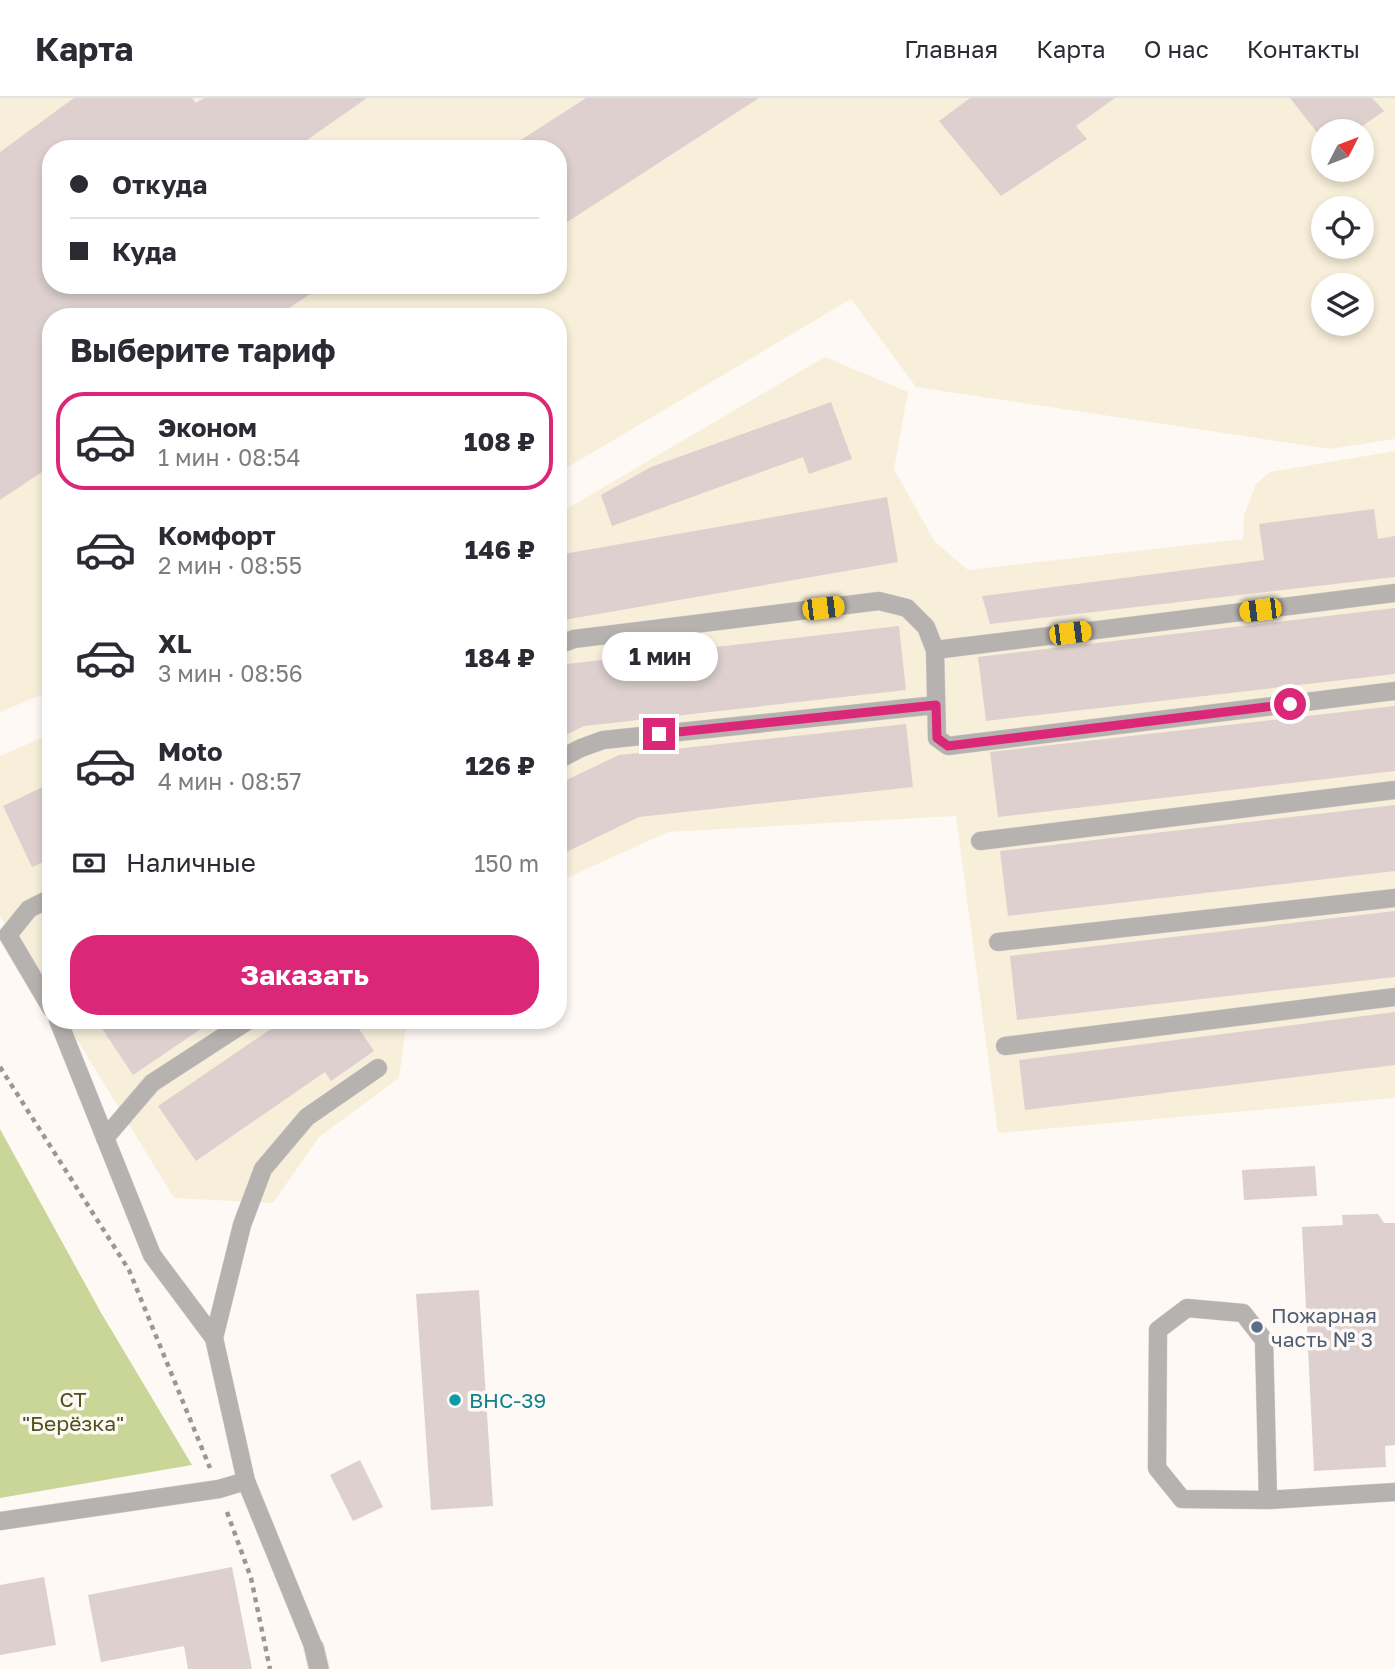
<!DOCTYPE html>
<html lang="ru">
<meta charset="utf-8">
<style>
body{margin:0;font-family:"Golos Text",sans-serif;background:#f7f7f7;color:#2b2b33;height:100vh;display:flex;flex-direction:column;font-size:26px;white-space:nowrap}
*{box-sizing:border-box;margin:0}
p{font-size:23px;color:#7c7c81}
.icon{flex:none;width:38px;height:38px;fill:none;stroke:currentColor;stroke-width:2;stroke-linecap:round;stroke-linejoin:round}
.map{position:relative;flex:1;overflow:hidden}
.details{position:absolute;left:42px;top:210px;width:525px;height:721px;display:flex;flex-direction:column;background:#fff;border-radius:28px;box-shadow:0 4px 10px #0003}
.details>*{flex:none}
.top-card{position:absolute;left:42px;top:42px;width:525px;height:154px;border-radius:28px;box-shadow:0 4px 10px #0003;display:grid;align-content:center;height:154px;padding:0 28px;background:#fff}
.needle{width:46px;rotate:48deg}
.tools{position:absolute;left:1311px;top:21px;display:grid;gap:14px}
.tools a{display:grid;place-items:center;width:63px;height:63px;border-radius:50%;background:#fff;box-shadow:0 4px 10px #0003;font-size:35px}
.end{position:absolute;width:32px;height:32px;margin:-16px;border:9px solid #db2777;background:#fff;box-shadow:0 0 0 4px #fff}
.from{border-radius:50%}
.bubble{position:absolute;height:49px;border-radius:24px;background:#fff;box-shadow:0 4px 10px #0003;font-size:23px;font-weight:700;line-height:49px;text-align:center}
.car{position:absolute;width:21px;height:42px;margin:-21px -10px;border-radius:9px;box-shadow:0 0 5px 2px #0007;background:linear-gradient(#f5c518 24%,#345 0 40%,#f5c518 0 76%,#345 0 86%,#f5c518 0)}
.top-card b{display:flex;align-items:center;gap:24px;height:66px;font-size:26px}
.top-card b+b{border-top:2px solid #e1e1e2}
.top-card i{width:18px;height:18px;background:#2b2b33}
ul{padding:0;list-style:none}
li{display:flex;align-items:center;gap:21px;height:98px;margin:0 14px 10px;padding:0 14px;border:4px solid transparent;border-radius:28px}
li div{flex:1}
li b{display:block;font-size:26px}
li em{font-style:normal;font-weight:700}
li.on{border-color:#db2777}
li>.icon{width:63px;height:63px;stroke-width:1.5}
h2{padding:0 28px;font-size:32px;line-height:84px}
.pay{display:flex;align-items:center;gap:18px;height:77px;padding:0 28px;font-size:26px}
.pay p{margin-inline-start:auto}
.cta{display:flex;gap:14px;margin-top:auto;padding:14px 28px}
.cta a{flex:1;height:80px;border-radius:28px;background:#db2777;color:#fff;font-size:28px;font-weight:700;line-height:80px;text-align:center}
header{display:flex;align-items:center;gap:42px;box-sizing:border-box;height:98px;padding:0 35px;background:#fff;border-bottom:2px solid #e1e1e2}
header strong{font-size:33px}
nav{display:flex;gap:38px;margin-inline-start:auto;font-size:24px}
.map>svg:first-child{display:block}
.industrial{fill:#f8efda;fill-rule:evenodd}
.green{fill:#cad697}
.building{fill:#ddd0cf}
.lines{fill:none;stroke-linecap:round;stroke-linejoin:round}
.service-casing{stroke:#dad5d1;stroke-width:19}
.minor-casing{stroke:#dad5d1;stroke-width:21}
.path{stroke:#9b9793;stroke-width:4.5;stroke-dasharray:5 5;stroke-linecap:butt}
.service{stroke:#b6b2b0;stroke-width:18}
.minor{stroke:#b6b2b0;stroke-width:19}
.route{stroke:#db2777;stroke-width:9}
.service-dot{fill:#5c6f8a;stroke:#fef9f4;stroke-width:2.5}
.culture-dot{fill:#0f9aa8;stroke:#fef9f4;stroke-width:2.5}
.labels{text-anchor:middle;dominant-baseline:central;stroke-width:7;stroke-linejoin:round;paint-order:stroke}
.service-label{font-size:21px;fill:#4e5e75;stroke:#fef9f4;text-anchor:start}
.park-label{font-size:21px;fill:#4b521b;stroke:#fef9f4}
.culture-label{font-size:21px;fill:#0d838f;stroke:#fef9f4;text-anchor:start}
</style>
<header>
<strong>Карта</strong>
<nav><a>Главная</a><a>Карта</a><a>О нас</a><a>Контакты</a></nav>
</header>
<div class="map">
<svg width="1395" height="1571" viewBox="0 0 1395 1571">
<rect width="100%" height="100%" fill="#fef9f4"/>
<g class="industrial">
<path d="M0,0H1395V341L1330,351L916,289L851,201L558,375V219H51V593L0,614ZM1323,33H1362V72H1323ZM51,51H558V187H51ZM1323,110H1362V149H1323ZM1323,187H1362V226H1323Z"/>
<polygon points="825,259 908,294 894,371 935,444 968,472 1243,441 1244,417 1256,386 1270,374 1395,353 1395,1000 998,1035 956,718 668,734 558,784 558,416"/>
<polygon points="51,636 51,900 0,818 0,658"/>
<polygon points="65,922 407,922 399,980 319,1039 273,1105 174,1100"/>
</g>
<polygon class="green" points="0,1031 100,1213 192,1367 0,1400"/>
<g class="building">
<polygon points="74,0 192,0 196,5 204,0 367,0 294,51 51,51 51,187 317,187 319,190 276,219 51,219 51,368 0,402 0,54"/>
<polygon points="586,0 759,0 558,130 558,51 507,51"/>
<polygon points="970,0 1115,0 1076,28 1087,41 1001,98 939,23"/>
<polygon points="1290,0 1372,0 1384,13 1355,33 1323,33 1323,42"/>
<polygon points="831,304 852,361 809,376 803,359 612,428 601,397 651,369"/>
<polygon points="887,399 898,464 558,523 558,457"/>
<polygon points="1374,411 1378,441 1395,438 1395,479 990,526 982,498 1264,462 1259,426"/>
<polygon points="1395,510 1395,576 986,623 978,559"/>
<polygon points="899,528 906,592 584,628 558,641 558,567"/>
<polygon points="1395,608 1395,673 998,719 990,654"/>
<polygon points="906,626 913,689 639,719 558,758 558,686 619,657"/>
<polygon points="51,685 51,761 32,769 3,708"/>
<polygon points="1395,707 1395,773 1008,818 1000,753"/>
<polygon points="1395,813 1395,879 1017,922 1010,858"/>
<polygon points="1395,914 1395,967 1025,1012 1019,962"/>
<polygon points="104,922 214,922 133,977 99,926"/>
<polygon points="284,922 297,922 300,927 308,922 353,922 374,953 331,983 325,974 196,1063 158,1008"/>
<polygon points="1315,1068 1317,1098 1244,1102 1242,1072"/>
<polygon points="1378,1116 1384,1125 1395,1125 1395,1347 1385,1348 1386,1369 1314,1373 1302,1129 1343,1127 1342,1117"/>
<polygon points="479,1192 493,1408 431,1412 416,1196"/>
<polygon points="360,1362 383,1409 353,1423 330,1377"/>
<polygon points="232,1469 252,1571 188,1571 184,1548 101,1564 88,1497"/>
<polygon points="44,1479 56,1547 0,1557 0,1487"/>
</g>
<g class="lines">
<g class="service-casing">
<g id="service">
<polyline points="558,547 574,541 879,503 907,510 926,529 935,552 937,640 948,648 1395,593"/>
<polyline points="935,552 1395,495"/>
<polyline points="558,662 581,650 603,642 936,607"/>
<polyline points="980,743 1395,692"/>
<polyline points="51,800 29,811 8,837 51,910"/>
<polyline points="998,844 1395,800"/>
<polyline points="58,922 152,1157 214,1240 246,1383 314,1550"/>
<polyline points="1005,948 1395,899"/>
<polyline points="105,1040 152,985 249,922"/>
<polyline points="214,1240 242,1127 263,1071 307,1019 378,970"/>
<polyline points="1268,1402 1264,1242 1243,1215 1187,1210 1158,1232 1157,1370 1182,1401 1268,1402 1395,1394"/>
<polyline points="0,1423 219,1391 246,1383"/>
</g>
</g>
<g class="minor-casing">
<polyline id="minor" points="314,1550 319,1571"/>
</g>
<g class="path">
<polyline points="0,969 129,1172 210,1370"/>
<polyline points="227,1414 251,1480 270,1571"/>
</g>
<use href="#service" class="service"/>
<use href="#minor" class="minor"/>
</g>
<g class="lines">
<polyline class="route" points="659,636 936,607 937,640 948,648 1290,606"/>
</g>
<circle class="service-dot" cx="1257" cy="1229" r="7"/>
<circle class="culture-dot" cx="455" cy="1302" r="7"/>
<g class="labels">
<g class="service-label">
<text x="1271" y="1217">Пожарная<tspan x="1271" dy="24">часть № 3</tspan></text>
</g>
<g class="park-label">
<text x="73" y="1301">СТ<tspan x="73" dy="24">"Берёзка"</tspan></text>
</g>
<g class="culture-label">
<text x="469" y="1302">ВНС-39</text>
</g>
</g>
</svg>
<div class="tools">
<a><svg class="needle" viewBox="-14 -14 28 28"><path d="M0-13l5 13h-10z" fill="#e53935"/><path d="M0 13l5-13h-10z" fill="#7c7c81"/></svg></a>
<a><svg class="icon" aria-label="locate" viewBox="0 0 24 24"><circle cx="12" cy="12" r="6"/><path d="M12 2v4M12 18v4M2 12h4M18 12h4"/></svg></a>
<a><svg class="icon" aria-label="layers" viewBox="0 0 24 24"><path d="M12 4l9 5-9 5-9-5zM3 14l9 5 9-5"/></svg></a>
</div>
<i class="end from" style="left:1290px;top:606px"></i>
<i class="end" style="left:659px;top:636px"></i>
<div class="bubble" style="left:602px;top:534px;width:116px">1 мин</div>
<i class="car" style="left:823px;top:510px;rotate:83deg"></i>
<i class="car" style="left:1260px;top:512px;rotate:263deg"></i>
<i class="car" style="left:1070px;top:535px;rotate:83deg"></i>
<div class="top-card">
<b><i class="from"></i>Откуда</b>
<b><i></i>Куда</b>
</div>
<section class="details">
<h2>Выберите тариф</h2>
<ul>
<li class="on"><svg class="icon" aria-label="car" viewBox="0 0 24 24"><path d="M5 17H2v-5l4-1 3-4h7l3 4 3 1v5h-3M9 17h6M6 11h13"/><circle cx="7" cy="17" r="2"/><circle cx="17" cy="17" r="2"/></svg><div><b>Эконом</b><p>1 мин · 08:54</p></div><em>108 ₽</em></li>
<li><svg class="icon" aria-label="car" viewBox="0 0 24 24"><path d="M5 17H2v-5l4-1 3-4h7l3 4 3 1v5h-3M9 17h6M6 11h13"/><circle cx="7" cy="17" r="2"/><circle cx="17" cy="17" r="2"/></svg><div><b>Комфорт</b><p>2 мин · 08:55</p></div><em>146 ₽</em></li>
<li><svg class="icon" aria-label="car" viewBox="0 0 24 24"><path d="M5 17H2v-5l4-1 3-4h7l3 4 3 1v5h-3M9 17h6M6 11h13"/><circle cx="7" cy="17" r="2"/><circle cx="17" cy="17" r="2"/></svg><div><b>XL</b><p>3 мин · 08:56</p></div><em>184 ₽</em></li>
<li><svg class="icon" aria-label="car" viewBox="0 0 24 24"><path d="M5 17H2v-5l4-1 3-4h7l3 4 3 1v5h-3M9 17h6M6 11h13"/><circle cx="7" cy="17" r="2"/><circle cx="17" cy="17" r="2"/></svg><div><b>Moto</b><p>4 мин · 08:57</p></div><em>126 ₽</em></li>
</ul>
<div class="pay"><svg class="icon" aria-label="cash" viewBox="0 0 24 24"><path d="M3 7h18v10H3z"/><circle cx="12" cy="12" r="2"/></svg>Наличные<p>150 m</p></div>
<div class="cta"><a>Заказать</a></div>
</section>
</div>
